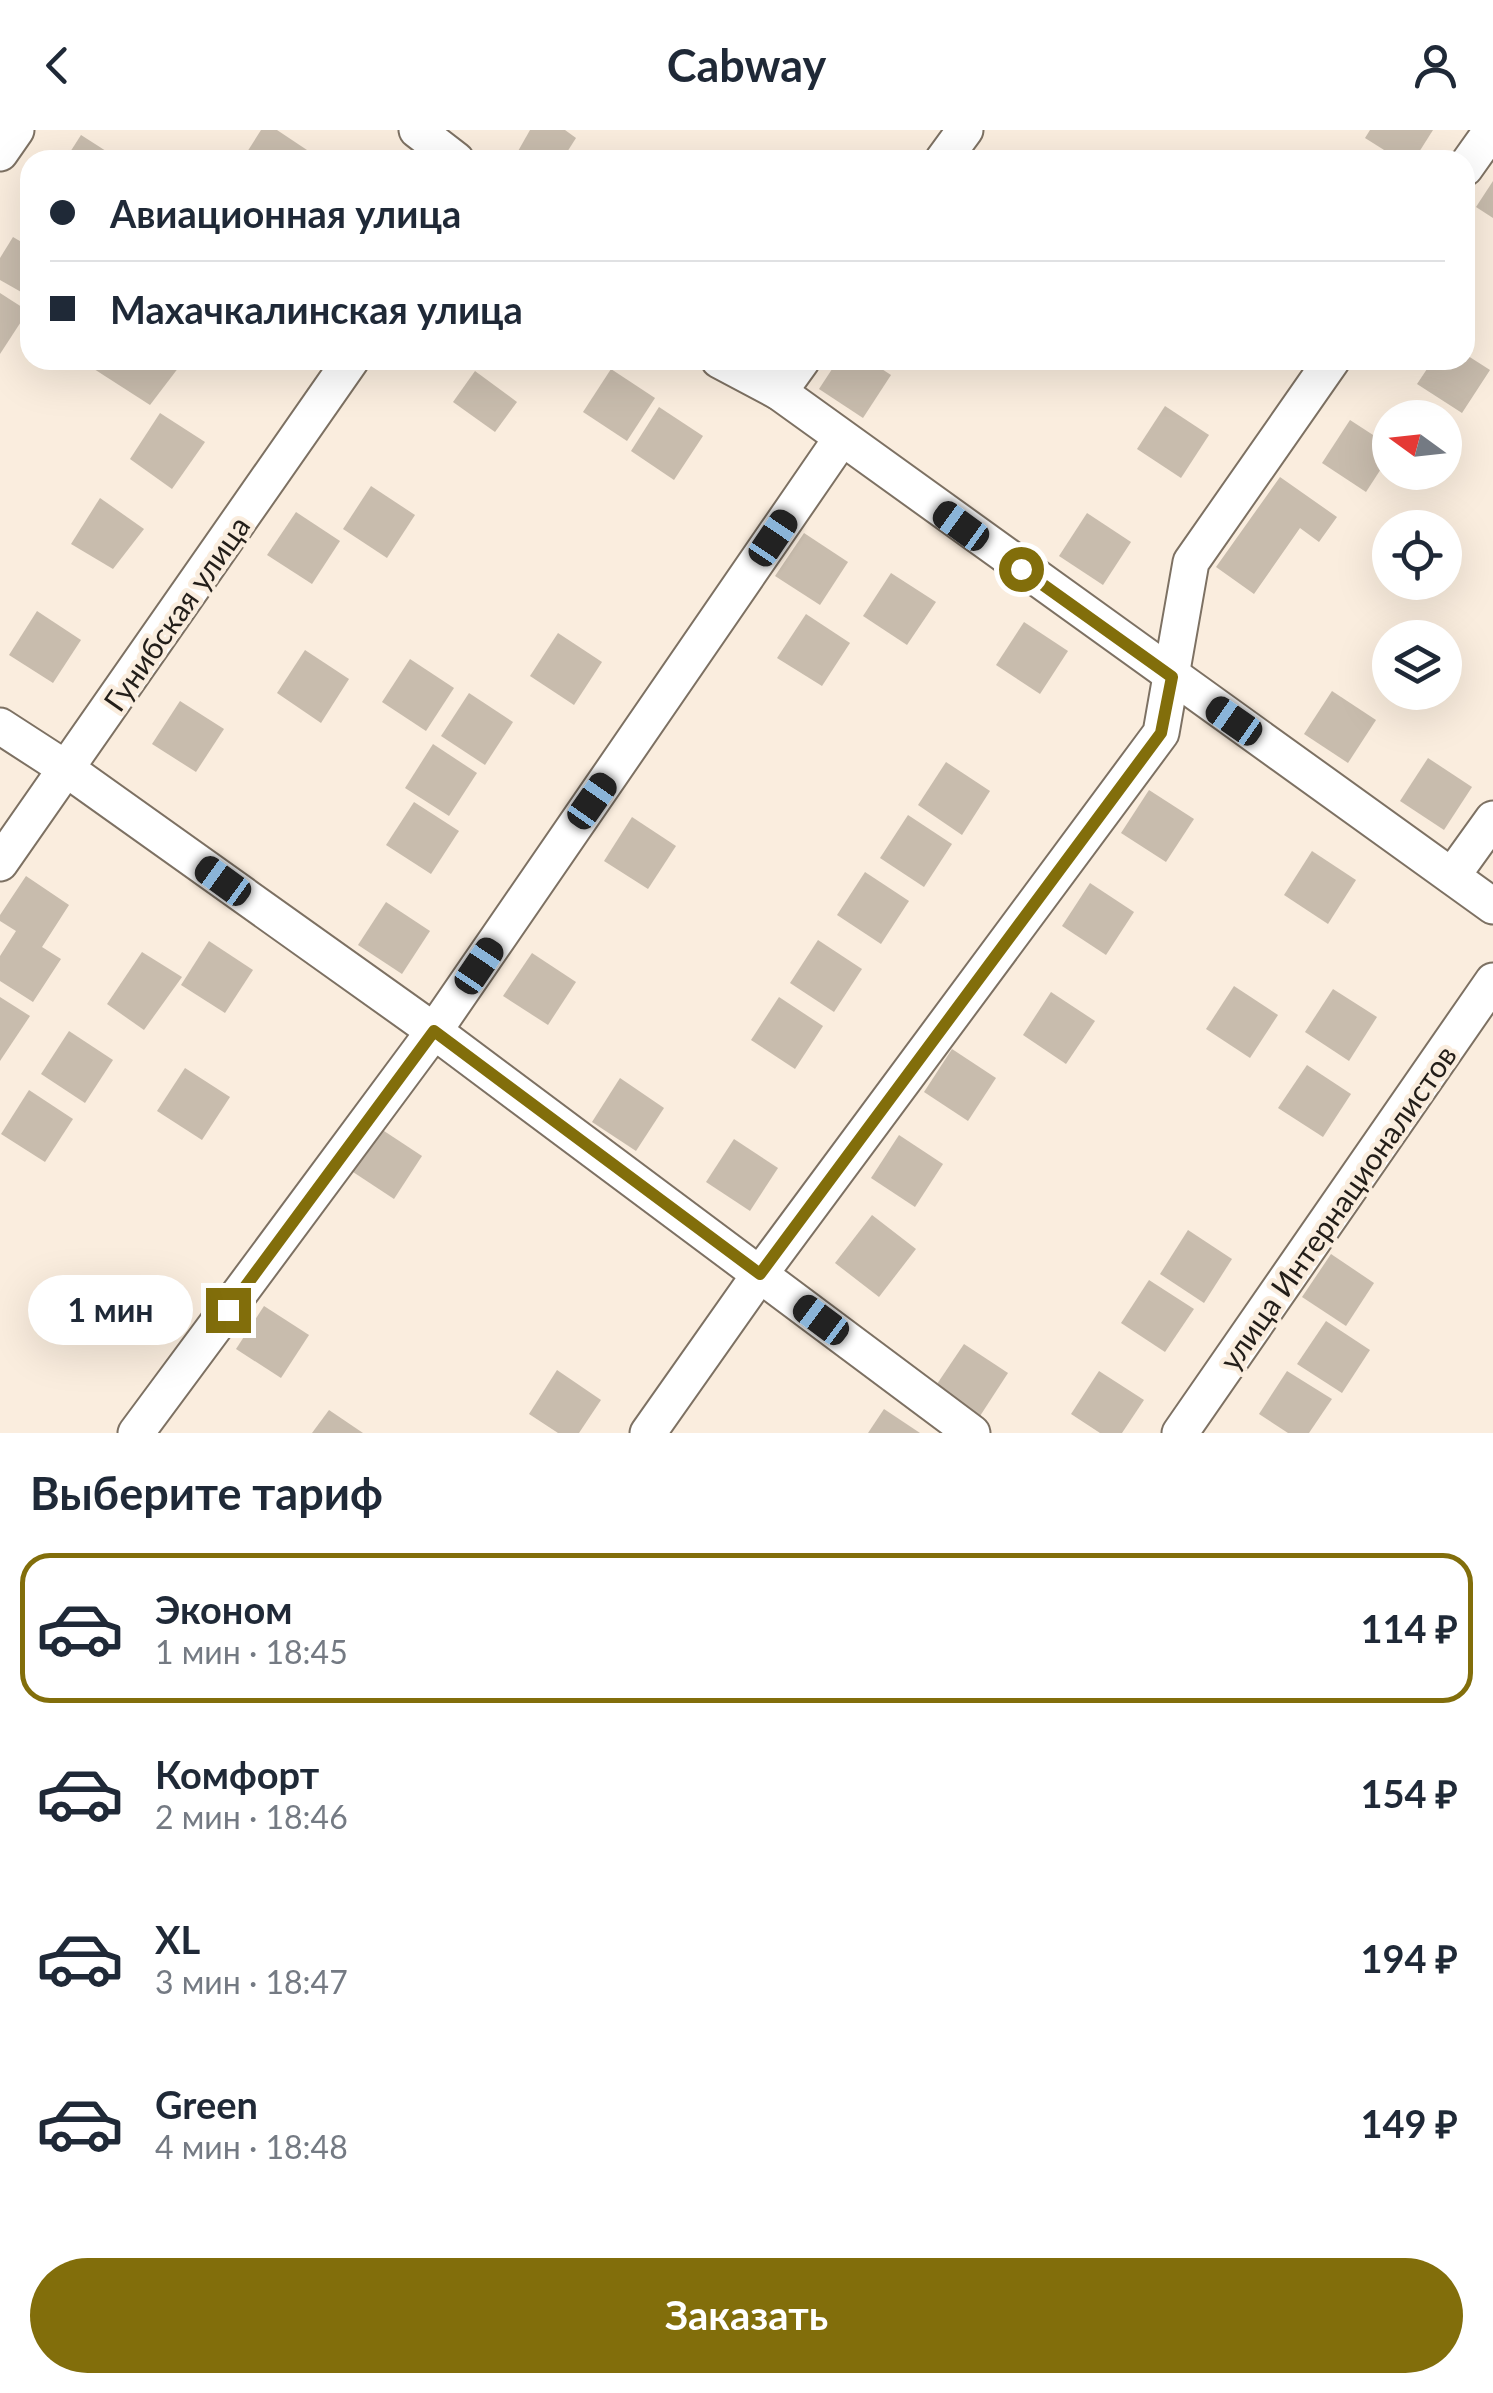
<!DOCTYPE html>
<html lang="ru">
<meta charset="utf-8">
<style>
body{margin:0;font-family:Lato,sans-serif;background:#f2f2f3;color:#1f2937;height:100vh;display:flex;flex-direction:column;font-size:38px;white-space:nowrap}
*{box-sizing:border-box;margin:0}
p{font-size:32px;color:#747a83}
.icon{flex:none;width:55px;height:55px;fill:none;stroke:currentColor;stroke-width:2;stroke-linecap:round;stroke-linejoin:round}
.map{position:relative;height:1303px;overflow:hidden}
.drawer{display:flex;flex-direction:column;background:#fff;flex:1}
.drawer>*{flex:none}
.top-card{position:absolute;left:20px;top:20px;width:1455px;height:220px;border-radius:30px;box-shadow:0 10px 40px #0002;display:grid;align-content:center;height:220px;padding:0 30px;background:#fff}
.needle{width:65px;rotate:285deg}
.fabs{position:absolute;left:1372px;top:270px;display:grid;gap:20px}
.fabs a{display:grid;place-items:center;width:90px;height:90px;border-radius:50%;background:#fff;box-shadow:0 10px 40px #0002;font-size:50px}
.end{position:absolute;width:45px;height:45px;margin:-22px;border:12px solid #826e0b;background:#fff;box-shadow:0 0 0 5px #fff}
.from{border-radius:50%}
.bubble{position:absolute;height:70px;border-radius:35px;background:#fff;box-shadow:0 10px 40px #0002;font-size:32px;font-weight:700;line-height:70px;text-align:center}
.car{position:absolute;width:30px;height:60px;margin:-30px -15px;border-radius:12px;box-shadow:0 0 8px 2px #0007;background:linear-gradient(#222 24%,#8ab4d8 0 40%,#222 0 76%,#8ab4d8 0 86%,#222 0)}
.top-card b{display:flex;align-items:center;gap:35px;height:95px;font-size:38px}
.top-card b+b{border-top:2px solid #e0e1e3}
.top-card i{width:25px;height:25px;background:#1f2937}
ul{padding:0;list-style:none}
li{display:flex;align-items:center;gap:30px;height:150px;margin:0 20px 15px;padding:0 10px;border:5px solid transparent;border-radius:30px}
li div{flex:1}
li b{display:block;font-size:38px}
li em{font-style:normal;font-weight:700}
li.active{border-color:#826e0b}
li>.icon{width:90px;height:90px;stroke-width:1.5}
h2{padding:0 30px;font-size:45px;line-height:120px}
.action{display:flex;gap:20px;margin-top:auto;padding:20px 30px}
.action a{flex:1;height:115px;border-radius:60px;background:#826e0b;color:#fff;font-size:40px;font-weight:700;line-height:115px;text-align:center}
header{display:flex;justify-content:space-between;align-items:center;height:130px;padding:0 30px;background:#fff;font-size:45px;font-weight:700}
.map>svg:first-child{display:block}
.building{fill:#c8bcad}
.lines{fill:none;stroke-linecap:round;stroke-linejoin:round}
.minor-casing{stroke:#7d7163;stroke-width:39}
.minor{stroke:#fff;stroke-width:35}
.route{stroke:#826e0b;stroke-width:12}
.labels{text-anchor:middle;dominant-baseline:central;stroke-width:9;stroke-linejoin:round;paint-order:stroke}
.street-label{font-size:30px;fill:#231e19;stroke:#faedde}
</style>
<header><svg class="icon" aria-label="back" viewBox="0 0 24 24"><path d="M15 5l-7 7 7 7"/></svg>Cabway<svg class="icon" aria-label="person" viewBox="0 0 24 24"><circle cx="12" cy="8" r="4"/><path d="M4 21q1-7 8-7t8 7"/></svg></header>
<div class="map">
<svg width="1493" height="1303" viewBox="0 0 1493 1303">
<rect width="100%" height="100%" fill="#faedde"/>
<g class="building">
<polygon points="261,0 277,0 310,22 305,30 242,30"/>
<polygon points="530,0 565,0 576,8 562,30 513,30"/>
<polygon points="1370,0 1433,0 1414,30 1400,30 1365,8"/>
<polygon points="81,5 120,30 65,30"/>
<polygon points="1493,51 1493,88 1476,77"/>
<polygon points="13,107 30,117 30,167 0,150 0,128"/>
<polygon points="0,163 28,181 0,224"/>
<polygon points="1465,224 1490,240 1462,283 1417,254 1433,230 1465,230"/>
<polygon points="100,230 177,230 182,233 150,275 94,239"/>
<polygon points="838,230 868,230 891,245 863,288 819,259"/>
<polygon points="611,239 655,268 627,311 583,282"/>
<polygon points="475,241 517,272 495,302 453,272"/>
<polygon points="1165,276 1209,305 1181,348 1137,319"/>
<polygon points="659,277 703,306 674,350 631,321"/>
<polygon points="160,283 205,312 172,359 130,329"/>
<polygon points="1350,290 1390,316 1390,325 1366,362 1322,333"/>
<polygon points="1280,347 1337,387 1319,412 1300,398 1254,464 1216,437"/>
<polygon points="371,356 415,385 387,428 343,399"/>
<polygon points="100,368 144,399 113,439 71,414"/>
<polygon points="296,382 340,411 312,454 267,425"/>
<polygon points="1087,383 1131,412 1103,455 1059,426"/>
<polygon points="804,403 848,432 820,475 775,446"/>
<polygon points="891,443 936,472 907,515 863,486"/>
<polygon points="37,481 81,510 53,553 9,525"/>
<polygon points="806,484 850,513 822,556 777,528"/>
<polygon points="1024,492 1068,521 1040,564 996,535"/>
<polygon points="558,503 602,532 574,575 530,546"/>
<polygon points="305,520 349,549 321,593 277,563"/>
<polygon points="410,529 454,558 426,601 382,572"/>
<polygon points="1332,561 1376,590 1348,633 1304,604"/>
<polygon points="469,563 513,592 485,635 441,606"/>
<polygon points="180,571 224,599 196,642 152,614"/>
<polygon points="433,614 477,643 449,686 405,658"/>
<polygon points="1428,628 1472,657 1444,700 1400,671"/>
<polygon points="946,632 990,661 962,705 918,675"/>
<polygon points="1149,660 1194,689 1166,732 1121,703"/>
<polygon points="414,672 459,701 431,744 386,715"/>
<polygon points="908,685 952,714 924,757 880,728"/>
<polygon points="632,687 676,716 648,759 604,731"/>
<polygon points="1312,721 1356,750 1328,794 1284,765"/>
<polygon points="865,742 909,771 881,814 837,785"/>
<polygon points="26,746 69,775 42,817 61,829 33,872 0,851 0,826 16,801 0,791 0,785"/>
<polygon points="1090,753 1134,782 1106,825 1062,796"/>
<polygon points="386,772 430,801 402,844 358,815"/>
<polygon points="818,810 862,839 834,882 790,853"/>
<polygon points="209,811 253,840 225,883 181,855"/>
<polygon points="142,822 182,847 144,900 107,874"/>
<polygon points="532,823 576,852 548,895 503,866"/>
<polygon points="1234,856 1278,885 1250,928 1206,899"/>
<polygon points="1333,859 1377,887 1349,931 1305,902"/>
<polygon points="1051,862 1095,891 1066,934 1023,905"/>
<polygon points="0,867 30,886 0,931"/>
<polygon points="779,867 823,896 795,939 751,910"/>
<polygon points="69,901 113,930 85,973 41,944"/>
<polygon points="952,919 996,948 968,991 924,962"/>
<polygon points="1307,935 1351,964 1323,1007 1278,978"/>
<polygon points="185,938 230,967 202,1010 157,981"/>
<polygon points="620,948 664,978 636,1021 592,992"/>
<polygon points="29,960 73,989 45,1032 1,1004"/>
<polygon points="378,997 422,1026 394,1069 350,1040"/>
<polygon points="899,1005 943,1034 915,1077 871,1048"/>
<polygon points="734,1009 778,1038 750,1081 706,1052"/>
<polygon points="872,1085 916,1119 879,1167 835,1133"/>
<polygon points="1188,1100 1232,1129 1204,1173 1160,1144"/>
<polygon points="1331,1124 1374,1153 1346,1196 1302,1167"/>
<polygon points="1149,1150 1194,1179 1165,1222 1121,1193"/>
<polygon points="264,1176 309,1205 281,1248 236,1219"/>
<polygon points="1326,1191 1370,1220 1342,1263 1297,1234"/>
<polygon points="964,1214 1008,1243 980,1286 935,1257"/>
<polygon points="557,1240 601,1270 579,1303 558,1303 529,1284"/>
<polygon points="1099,1241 1144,1270 1122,1303 1100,1303 1071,1284"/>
<polygon points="1287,1241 1332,1269 1309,1303 1288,1303 1259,1284"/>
<polygon points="884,1279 920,1303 868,1303"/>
<polygon points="329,1280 363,1303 312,1303"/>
</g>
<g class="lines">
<g class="minor-casing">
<g id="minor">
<polyline points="417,0 456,30"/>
<polyline points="0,23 16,0"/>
<polyline points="943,30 965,0"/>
<polyline points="1465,38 1492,0"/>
<polyline points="719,230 779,262 1493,776"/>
<polyline points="779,262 802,230"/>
<polyline points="0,596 68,640 434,901 972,1303"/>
<polyline points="0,733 351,230"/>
<polyline points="1452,746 1493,689"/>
<polyline points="136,1303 434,901 841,309"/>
<polyline points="648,1303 760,1144 1161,603 1191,432 1332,230"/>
<polyline points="1180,1303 1493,851"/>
</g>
</g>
<use href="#minor" class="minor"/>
</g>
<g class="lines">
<polyline class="route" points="228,1180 434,901 760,1144 1161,603 1172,547 1021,439"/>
</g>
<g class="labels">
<g class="street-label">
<text transform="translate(176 483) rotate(-55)">Гунибская улица</text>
<text transform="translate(1337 1077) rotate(-55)">улица Интернационалистов</text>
</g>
</g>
</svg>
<div class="fabs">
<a><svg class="needle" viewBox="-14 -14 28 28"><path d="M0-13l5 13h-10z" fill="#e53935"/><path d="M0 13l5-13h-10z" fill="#747a83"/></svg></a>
<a><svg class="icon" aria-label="locate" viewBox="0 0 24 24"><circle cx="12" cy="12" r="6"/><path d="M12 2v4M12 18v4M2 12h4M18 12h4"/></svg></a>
<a><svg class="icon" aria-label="layers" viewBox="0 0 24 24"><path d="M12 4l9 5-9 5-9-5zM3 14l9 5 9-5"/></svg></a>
</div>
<i class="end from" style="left:1021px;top:439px"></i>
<i class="end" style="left:228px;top:1180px"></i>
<div class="bubble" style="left:28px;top:1145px;width:165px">1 мин</div>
<i class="car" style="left:961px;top:396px;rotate:306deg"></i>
<i class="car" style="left:773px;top:408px;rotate:34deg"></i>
<i class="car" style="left:1234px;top:591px;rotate:305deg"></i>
<i class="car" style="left:592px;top:671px;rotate:35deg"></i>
<i class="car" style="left:223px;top:751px;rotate:306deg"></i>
<i class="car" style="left:479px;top:836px;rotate:34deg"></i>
<i class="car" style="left:821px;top:1190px;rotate:307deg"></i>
<div class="top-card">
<b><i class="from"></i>Авиационная улица</b>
<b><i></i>Махачкалинская улица</b>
</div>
</div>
<section class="drawer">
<h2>Выберите тариф</h2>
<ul>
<li class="active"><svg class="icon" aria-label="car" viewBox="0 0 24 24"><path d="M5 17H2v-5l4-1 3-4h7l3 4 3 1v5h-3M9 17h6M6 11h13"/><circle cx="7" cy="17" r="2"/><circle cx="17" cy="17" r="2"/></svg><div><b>Эконом</b><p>1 мин · 18:45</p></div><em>114 ₽</em></li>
<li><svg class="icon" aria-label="car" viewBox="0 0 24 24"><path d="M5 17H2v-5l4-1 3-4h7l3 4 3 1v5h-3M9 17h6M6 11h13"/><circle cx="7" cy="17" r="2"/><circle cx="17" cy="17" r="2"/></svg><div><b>Комфорт</b><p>2 мин · 18:46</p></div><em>154 ₽</em></li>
<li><svg class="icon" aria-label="car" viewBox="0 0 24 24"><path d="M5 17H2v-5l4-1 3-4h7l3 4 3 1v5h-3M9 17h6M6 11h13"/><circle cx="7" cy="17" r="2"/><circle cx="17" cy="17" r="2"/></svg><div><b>XL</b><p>3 мин · 18:47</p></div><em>194 ₽</em></li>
<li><svg class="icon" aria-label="car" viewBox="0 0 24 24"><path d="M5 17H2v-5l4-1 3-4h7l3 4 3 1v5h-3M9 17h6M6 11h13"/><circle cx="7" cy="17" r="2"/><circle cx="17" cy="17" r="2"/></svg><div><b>Green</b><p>4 мин · 18:48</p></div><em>149 ₽</em></li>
</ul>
<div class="action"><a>Заказать</a></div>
</section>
